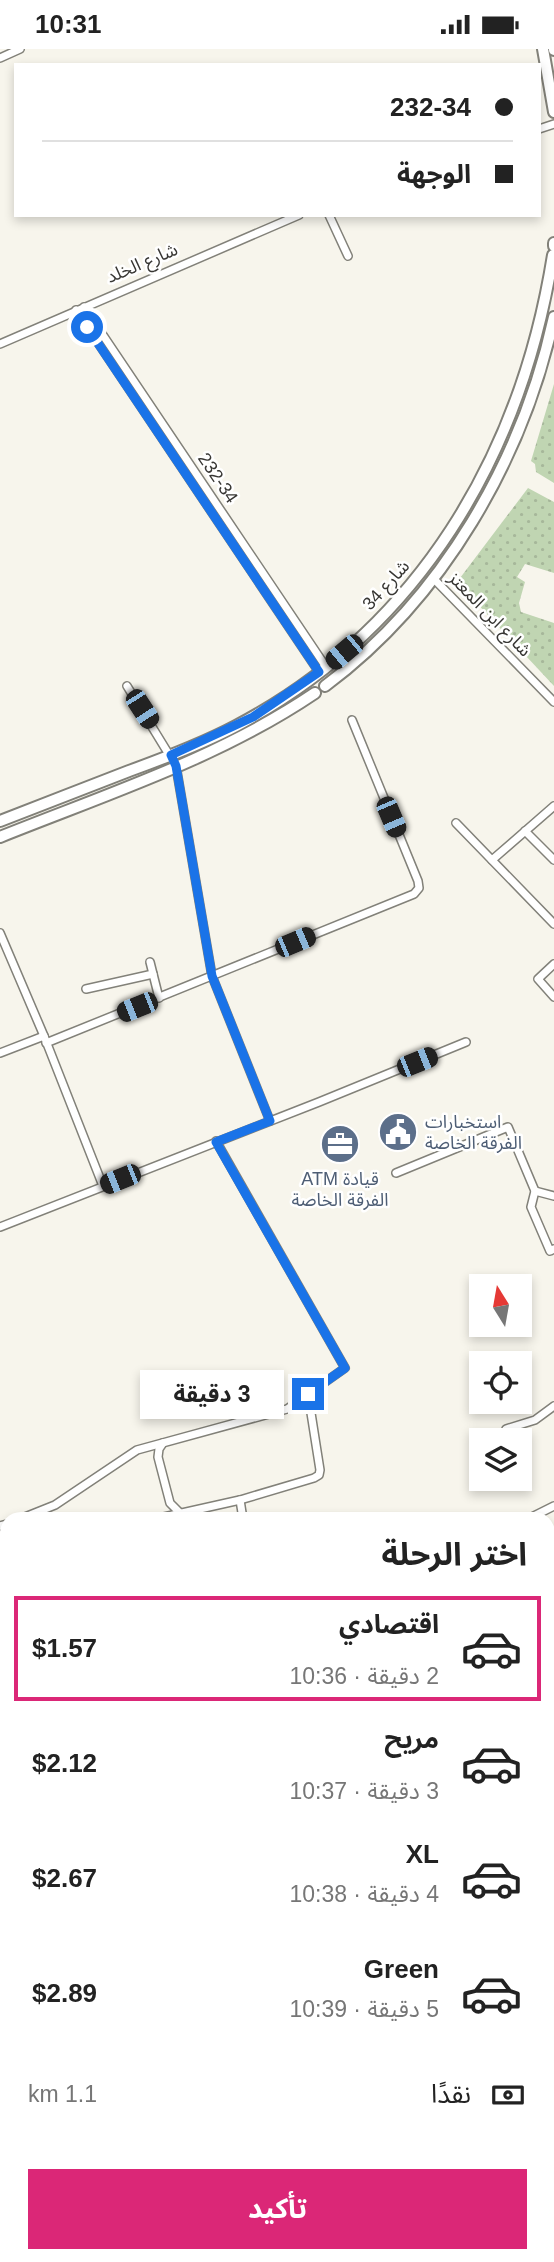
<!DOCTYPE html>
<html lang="ar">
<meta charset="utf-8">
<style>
body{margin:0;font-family:Helvetica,"Noto Sans Arabic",sans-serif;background:#f2f2f2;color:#222;direction:rtl;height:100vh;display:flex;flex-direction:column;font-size:26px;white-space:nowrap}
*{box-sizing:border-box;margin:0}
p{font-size:23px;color:#767676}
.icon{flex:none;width:38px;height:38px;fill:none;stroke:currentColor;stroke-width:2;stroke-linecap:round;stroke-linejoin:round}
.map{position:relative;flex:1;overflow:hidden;direction:ltr}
.sheet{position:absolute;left:0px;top:1463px;width:555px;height:751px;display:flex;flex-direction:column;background:#fff;border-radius:21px 21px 0 0;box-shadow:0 4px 10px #0003;direction:rtl}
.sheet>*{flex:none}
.banner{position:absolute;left:14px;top:14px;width:527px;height:154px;border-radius:0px;box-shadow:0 4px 10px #0003;direction:rtl;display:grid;align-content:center;height:154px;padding:0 28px;background:#fff}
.needle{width:46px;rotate:349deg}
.fabs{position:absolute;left:469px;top:1225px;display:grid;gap:14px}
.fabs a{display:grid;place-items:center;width:63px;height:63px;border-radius:0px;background:#fff;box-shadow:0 4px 10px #0003;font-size:35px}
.end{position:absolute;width:32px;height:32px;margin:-16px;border:9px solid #1a73e8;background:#fff;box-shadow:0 0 0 4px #fff}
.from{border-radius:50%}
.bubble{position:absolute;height:49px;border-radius:0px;background:#fff;box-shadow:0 4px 10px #0003;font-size:23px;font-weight:700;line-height:49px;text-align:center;direction:rtl}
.car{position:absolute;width:21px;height:42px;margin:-21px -10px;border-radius:9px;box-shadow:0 0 5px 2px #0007;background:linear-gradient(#222 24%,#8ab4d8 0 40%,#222 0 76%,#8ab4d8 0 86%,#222 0)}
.banner b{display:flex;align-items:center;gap:24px;height:66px;font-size:26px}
.banner b+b{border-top:2px solid #e0e0e0}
.banner i{width:18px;height:18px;background:#222}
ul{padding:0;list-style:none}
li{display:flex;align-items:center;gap:21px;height:105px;margin:0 14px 10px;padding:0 14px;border:4px solid transparent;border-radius:0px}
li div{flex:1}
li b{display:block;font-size:26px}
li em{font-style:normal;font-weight:700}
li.current{border-color:#db2777}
li>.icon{width:63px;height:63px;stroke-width:1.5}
h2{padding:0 28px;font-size:32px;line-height:84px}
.pay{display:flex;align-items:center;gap:18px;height:77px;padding:0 28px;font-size:26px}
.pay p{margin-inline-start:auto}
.action{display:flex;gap:14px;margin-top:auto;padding:14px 28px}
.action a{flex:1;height:80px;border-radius:0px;background:#db2777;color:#fff;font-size:28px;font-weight:700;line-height:80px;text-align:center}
.status{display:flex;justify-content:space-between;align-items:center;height:49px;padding:0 35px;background:#fff;direction:ltr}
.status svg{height:19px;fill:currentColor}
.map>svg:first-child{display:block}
.green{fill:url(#green-dots)}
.water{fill:url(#water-ripples)}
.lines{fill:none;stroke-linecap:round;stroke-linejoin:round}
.ferry{stroke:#0a4d83;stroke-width:2;stroke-dasharray:9 7;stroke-linecap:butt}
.minor-casing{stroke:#828179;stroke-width:10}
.secondary-casing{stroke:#828179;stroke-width:14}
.primary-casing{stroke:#d3d3d2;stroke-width:16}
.minor{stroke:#fff;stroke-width:7}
.secondary{stroke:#fff;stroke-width:10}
.primary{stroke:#ecb0bd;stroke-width:12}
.route{stroke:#1a73e8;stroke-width:9}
.labels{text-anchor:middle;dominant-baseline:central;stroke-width:5;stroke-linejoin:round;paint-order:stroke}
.street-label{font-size:18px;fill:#383734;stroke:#fff}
.service-label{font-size:18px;fill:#4e5e75;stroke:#fff;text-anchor:start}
</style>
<div class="status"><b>10:31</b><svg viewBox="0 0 49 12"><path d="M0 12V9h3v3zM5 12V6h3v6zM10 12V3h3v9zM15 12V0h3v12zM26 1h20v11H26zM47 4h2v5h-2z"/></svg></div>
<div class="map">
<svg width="554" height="2213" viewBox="0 0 554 2213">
<defs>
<pattern id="green-dots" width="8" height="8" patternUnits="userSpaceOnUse" patternTransform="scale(1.75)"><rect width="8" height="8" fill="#c0d5b2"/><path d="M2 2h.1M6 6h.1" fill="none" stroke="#a6b79a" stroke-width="1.8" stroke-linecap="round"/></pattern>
<pattern id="water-ripples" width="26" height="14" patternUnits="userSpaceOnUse" patternTransform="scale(1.75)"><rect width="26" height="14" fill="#c3def9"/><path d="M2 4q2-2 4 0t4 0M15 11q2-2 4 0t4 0" fill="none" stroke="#a8bfd6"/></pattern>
</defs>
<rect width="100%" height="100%" fill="#f7f5ec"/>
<g class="green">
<polygon points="554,335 554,434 536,423 535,415 531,412"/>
<polygon points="528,439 554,453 554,524 525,515 517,528 525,533 519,554 521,563 554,574 554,637 457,533"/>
<polygon points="7,1972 7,2109 0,2112 0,1976"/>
<polygon points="7,2144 7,2186 0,2189 0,2152"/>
<polygon points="9,2207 73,2207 71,2213 6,2213 3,2209"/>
</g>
<g class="water">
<polygon points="554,1497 554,1696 548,1698 548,1500"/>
<polygon points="7,1654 7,1895 0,1897 0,1655"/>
</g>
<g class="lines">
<g class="ferry">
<polyline points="548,1580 554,1578"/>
<polyline points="548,1590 554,1589"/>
<polyline points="548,1602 554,1600"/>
<polyline points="548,1612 554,1610"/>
<polyline points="548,1623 554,1621"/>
<polyline points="0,1742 7,1740"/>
<polyline points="0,1752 7,1750"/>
<polyline points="0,1763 7,1761"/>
<polyline points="0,1774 7,1772"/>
<polyline points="0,1784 7,1782"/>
</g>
<g class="minor-casing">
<g id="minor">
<polyline points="0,9 20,0"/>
<polyline points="539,80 554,75"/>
<polyline points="329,166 348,207"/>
<polyline points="84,258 326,618"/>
<polyline points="76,261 319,623"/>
<polyline points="0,295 299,166"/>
<polyline points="433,529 554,653"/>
<polyline points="127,637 176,717 212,927 270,1072"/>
<polyline points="456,774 554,875"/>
<polyline points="525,782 554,811"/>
<polyline points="492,811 554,757"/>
<polyline points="0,884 44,987 103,1137"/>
<polyline points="150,913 159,949"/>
<polyline points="554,915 538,930 554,948"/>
<polyline points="86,940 153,925"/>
<polyline points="46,994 414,845 419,839 418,832 352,671"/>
<polyline points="0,1004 44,987"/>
<polyline points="396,1124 508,1078 535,1142 531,1158 550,1202 554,1200"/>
<polyline points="535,1142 554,1147"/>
<polyline points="0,1178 319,1053 466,993"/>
<polyline points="506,1380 535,1371 554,1357"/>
<polyline points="163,1394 159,1400 158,1408 170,1454 180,1464"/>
<polyline points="240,1451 243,1470"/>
<polyline points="20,1470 55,1456 137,1401 287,1360 345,1319 216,1092"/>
<polyline points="155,1470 240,1451 314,1429 319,1426 320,1421 308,1345"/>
<polyline points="528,1470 554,1457"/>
<polyline points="0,1477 7,1475"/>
<polyline points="0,1631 7,1629"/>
<polyline points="548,1841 554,1849"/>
<polyline points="548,2011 554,2020"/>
<polyline points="218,2207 223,2213"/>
<polyline points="406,2207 410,2213"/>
<polyline points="445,2213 463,2207"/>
</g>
</g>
<g class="secondary-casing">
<g id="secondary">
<polyline points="543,0 554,63"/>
<polyline points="554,0 554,1"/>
<polyline points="554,197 554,194"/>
<path d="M325,637C443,549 523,410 554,268"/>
<path d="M0,772C43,755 86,739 129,722C165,709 202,695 236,677C419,580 521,407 553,206"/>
<path d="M0,788C107,745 219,709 315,644"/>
<polyline points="548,1959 554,1956"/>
<polyline points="548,1981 554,1978"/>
<polyline points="0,2192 7,2189"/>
<polyline points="4,2205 7,2203"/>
</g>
</g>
<g class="primary-casing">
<g id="primary">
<polyline points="548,1712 554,1709"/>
<polyline points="548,1728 554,1726"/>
<polyline points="7,1921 0,1932 7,1944"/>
<polyline points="0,1964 7,1961"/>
<polyline points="0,2069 7,2086"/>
<polyline points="0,2110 0,2128"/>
<polyline points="0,2142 7,2136"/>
<polyline points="80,2213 81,2207"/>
</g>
</g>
<use href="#minor" class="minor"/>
<use href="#secondary" class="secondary"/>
<use href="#primary" class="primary"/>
</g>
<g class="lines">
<polyline class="route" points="87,278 319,623 253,668 171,706 176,717 212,927 270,1072 216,1093 345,1319 308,1345"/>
</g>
<defs>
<g id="civic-disc" transform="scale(2.0125)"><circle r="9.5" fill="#5c6f8a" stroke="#fff"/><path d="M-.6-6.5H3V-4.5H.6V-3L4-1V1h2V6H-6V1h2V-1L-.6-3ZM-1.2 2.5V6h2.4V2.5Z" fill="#fff"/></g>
<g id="office-disc" transform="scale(2.0125)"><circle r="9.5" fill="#5c6f8a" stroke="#fff"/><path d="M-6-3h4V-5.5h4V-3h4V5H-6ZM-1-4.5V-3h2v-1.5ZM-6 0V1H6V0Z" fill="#fff"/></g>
</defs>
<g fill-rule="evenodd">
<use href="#civic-disc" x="398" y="1083"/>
<use href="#office-disc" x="340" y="1095"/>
</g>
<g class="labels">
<g class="street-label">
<text transform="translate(142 214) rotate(-23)">شارع الخلد</text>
<text transform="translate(218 429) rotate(56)">232-34</text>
<text transform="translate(386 536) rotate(-48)">شارع 34</text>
<text transform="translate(490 565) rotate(46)">شارع ابن المعتز</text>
</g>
<g class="service-label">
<text x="425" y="1073">استخبارات<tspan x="425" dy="21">الفرقة الخاصة</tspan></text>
<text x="340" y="1130" text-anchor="middle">ATM قيادة<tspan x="340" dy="21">الفرقة الخاصة</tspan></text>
</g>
</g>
</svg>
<div class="fabs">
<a><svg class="needle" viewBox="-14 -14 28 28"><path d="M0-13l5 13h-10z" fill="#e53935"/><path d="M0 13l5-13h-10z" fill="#767676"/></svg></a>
<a><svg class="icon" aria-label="locate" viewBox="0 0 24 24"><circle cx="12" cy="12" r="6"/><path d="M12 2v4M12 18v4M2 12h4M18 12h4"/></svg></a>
<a><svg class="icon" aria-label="layers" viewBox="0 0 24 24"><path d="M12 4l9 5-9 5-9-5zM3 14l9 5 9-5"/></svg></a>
</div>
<i class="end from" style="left:87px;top:278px"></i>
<i class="end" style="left:308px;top:1345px"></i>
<div class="bubble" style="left:140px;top:1321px;width:144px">3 دقيقة</div>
<i class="car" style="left:344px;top:603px;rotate:230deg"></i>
<i class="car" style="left:142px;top:660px;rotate:147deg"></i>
<i class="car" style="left:391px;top:768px;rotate:157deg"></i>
<i class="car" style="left:295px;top:893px;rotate:67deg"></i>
<i class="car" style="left:137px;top:958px;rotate:248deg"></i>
<i class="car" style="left:417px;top:1013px;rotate:68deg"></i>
<i class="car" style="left:120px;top:1130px;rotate:248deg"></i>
<div class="banner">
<b><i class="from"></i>232-34</b>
<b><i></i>الوجهة</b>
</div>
<section class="sheet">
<h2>اختر الرحلة</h2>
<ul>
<li class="current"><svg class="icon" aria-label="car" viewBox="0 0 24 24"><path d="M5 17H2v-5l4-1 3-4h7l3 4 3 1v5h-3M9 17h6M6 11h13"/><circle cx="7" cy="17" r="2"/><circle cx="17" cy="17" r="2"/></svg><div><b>اقتصادي</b><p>2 دقيقة · 10:36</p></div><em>$1.57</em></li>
<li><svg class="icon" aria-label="car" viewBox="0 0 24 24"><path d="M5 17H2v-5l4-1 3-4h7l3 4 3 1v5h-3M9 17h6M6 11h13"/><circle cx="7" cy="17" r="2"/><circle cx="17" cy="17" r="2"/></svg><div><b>مريح</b><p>3 دقيقة · 10:37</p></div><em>$2.12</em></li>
<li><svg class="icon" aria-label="car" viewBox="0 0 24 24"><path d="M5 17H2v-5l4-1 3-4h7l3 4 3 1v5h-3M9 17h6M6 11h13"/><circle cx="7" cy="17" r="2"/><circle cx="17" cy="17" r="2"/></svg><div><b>XL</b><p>4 دقيقة · 10:38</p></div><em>$2.67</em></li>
<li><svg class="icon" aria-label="car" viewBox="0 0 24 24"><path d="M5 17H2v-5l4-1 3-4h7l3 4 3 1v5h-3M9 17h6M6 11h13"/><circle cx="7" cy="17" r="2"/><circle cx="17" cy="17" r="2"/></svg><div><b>Green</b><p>5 دقيقة · 10:39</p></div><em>$2.89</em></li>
</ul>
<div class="pay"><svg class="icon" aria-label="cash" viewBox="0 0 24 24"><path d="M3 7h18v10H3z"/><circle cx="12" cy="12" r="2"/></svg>نقدًا<p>1.1 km</p></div>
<div class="action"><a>تأكيد</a></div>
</section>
</div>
